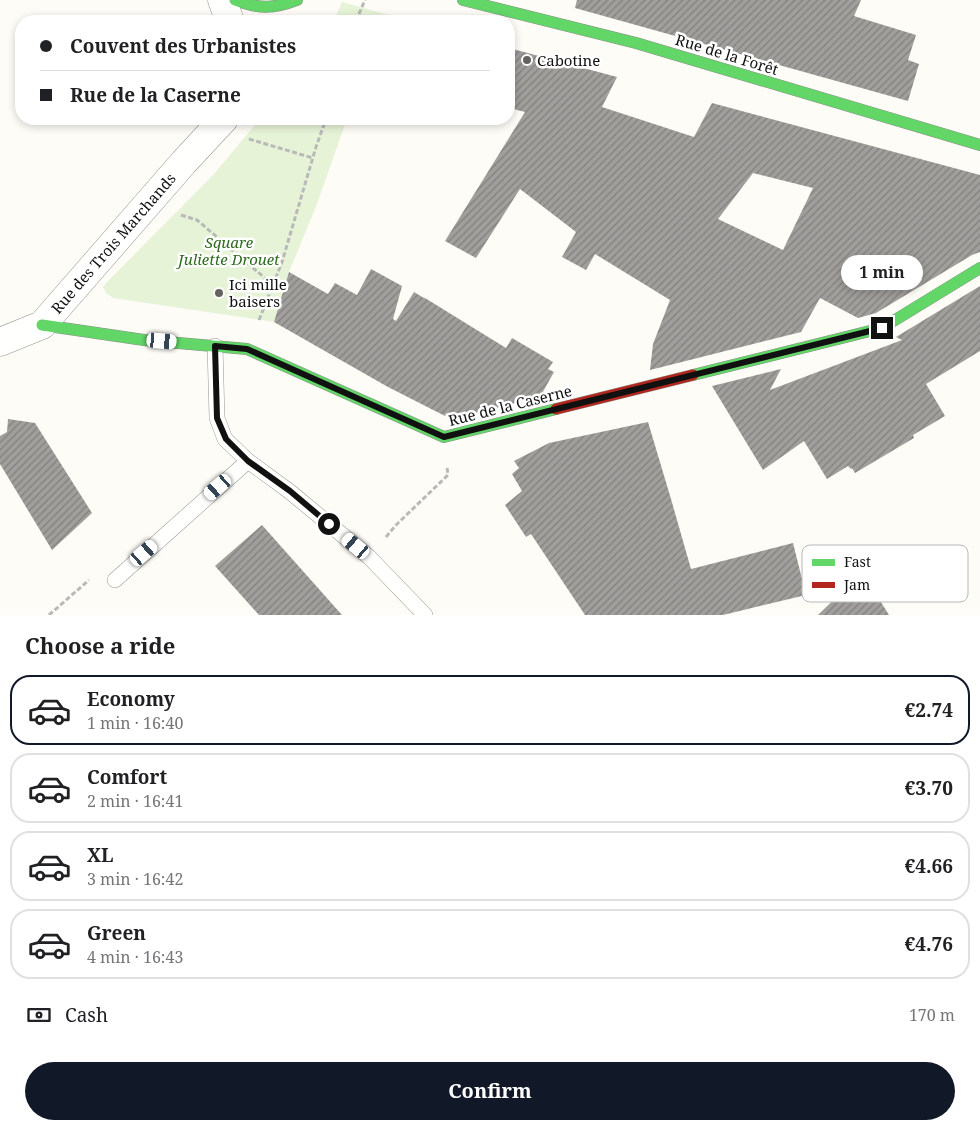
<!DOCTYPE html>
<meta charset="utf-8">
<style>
body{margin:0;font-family:"Noto Serif",serif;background:#f6f6f6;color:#202124;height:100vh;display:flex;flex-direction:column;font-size:19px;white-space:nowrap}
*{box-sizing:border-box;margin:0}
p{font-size:16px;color:#757577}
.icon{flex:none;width:28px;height:28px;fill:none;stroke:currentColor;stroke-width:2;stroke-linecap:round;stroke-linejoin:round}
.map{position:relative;height:615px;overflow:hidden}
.drawer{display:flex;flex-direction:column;background:#fff;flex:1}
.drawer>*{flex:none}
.top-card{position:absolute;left:15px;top:15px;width:500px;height:110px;border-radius:20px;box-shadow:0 2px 8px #0003;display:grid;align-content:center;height:110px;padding:0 25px;background:#fff}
.end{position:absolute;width:22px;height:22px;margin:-11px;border:6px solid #111;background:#fff;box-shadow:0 0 0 2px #fff}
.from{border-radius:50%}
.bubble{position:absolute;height:35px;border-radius:18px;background:#fff;box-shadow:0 2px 8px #0003;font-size:16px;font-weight:700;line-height:35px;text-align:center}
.car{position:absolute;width:15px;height:30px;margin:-15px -8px;border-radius:6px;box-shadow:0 0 4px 1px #0007;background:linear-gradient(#fff 24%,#345 0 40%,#fff 0 76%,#345 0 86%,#fff 0)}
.top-card b{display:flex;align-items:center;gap:18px;height:48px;font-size:19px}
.top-card b+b{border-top:1px solid #e0e0e0}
.top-card i{width:12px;height:12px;background:#202124}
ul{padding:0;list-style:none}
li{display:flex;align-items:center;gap:15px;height:70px;margin:0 10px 8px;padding:0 15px;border:2px solid #e0e0e0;border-radius:20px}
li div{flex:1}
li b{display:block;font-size:19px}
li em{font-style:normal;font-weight:700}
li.current{border-color:#111827}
li>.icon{width:45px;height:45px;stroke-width:1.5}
h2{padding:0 25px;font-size:22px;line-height:60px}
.pay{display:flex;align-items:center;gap:12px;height:55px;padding:0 25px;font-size:19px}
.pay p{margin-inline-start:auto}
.button{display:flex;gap:10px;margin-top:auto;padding:10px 25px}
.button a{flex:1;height:58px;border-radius:30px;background:#111827;color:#fff;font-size:20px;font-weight:700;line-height:58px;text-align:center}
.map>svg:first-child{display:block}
.grass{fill:#e7f3d7}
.building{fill:url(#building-hatch);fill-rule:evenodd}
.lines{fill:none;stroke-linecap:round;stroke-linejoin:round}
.lane-casing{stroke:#979795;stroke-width:16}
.street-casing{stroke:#979795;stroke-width:29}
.fast-casing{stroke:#8e8d8b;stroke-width:12}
.jam-casing{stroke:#8e8d8b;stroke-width:12}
.path{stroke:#b9b9b8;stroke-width:3;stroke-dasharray:5 2.5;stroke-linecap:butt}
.lane{stroke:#fffffe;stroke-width:15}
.street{stroke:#fffffe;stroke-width:28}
.fast{stroke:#63d668;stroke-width:11}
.jam{stroke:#b3261e;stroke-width:11}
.route{stroke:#111;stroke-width:6}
.poi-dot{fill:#646362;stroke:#fff;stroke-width:2}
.labels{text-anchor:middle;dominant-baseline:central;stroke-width:5;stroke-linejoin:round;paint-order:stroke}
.street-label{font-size:15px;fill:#111;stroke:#fff}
.poi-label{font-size:15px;fill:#111;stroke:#fff;text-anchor:start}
.park-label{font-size:15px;font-style:italic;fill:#2f6b1f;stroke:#fff}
.key{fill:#fff;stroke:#b8b8b8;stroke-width:1}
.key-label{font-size:14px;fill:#111}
</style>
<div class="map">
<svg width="980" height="615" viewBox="0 0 980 615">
<defs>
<pattern id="building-hatch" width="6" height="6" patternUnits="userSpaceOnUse" patternTransform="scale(1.25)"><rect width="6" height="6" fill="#a19f9c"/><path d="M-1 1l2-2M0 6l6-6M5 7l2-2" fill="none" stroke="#82807e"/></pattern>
</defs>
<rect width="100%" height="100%" fill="#fdfcf7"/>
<g class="grass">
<polygon points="342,2 396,17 395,21 334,21"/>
<polygon points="260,119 347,119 317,204 289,272 274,322 113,298 106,293 103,287 107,282 213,175"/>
</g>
<g class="building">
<polygon points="577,0 861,0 854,16 916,35 908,60 919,64 908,101 575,8"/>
<path d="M509,48L617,77L602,107L694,137L712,103L980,175V252L972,255L876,313L858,318L820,298L801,332L650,370L653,344L670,300L595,254L586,270L562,257L576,232L520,189L476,258L445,241L525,112L509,108ZM753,173L813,188L783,250L718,219Z"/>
<polygon points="371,269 402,286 393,319 396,321 414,292 424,298 425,298 506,348 512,338 553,362 548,369 554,372 540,397 451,419 388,387 274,322 289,272 328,294 335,283 357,295"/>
<polygon points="980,286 980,351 926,384 945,416 913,435 914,438 855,473 852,468 851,469 848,466 827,479 804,441 763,470 712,386 781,369 770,390 902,340 896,337"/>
<polygon points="8,419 35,423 92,513 52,550 0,464 0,436 7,432"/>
<polygon points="648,422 671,499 691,569 793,543 806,595 723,615 585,615 531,534 526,537 505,505 522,491 512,474 519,468 514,461 549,443"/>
<polygon points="262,525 342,615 259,615 215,566"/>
<polygon points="862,572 889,615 818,615 846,588"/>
</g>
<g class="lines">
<g class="lane-casing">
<g id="lane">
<polyline points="215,346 217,418 225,439 248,461 289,491 369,557 425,615"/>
<polyline points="115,580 248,461"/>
</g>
</g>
<g class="street-casing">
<g id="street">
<polyline points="222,0 230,21"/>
<polyline points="0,342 42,325 184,162 224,119"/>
</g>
</g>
<g class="fast-casing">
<g id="fast">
<path d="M235,0C258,9 274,9 297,0"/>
<polyline points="463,0 636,43 980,145"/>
<polyline points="42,325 144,340 247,349 444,437 556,409"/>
<polyline points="693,375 882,328 980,268"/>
</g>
</g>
<g class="jam-casing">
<polyline id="jam" points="556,409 693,375"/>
</g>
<g class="path">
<polyline points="356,21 365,0"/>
<polyline points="249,139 313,158"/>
<polyline points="181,215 197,220 273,285"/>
<polyline points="259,320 282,262 316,147 326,119"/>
<polyline points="386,537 396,525 448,475 447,467"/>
<polyline points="49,615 89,580"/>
</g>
<use href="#lane" class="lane"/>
<use href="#street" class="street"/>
<use href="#fast" class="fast"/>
<use href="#jam" class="jam"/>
</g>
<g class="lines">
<polyline class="route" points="329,524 290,491 248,461 226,439 217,418 215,346 247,349 444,437 882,328"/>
</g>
<g class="poi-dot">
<circle cx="527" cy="60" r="5"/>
<circle cx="219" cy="293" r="5"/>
</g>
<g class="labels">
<g class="street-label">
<text transform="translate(727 54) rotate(17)">Rue de la Forêt</text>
<text transform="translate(113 243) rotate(-49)">Rue des Trois Marchands</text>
<text transform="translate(510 405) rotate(-14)">Rue de la Caserne</text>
</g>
<g class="poi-label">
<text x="537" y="60">Cabotine</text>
<text x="229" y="284">Ici mille<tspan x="229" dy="17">baisers</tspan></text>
</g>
<g class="park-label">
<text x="229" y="242">Square<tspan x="229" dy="17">Juliette Drouet</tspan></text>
</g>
</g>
<rect x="802" y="545" width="166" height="57" rx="8" class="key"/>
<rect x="812" y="559" width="23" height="7" fill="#63d668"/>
<rect x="812" y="582" width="23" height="6" fill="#b3261e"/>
<g class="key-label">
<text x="844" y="567">Fast</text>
<text x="844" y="590">Jam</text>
</g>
</svg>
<i class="end from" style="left:329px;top:524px"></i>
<i class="end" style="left:882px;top:328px"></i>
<div class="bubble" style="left:841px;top:255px;width:82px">1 min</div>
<i class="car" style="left:162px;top:341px;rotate:95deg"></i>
<i class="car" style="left:218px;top:487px;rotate:229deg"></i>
<i class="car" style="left:356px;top:546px;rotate:310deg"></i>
<i class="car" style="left:144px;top:553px;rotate:49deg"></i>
<div class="top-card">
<b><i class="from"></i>Couvent des Urbanistes</b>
<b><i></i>Rue de la Caserne</b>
</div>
</div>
<section class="drawer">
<h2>Choose a ride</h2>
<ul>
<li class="current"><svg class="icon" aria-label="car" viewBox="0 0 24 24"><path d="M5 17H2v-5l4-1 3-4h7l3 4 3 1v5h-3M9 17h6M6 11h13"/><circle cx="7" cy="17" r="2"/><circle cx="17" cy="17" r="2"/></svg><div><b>Economy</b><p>1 min · 16:40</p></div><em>€2.74</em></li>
<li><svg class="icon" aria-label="car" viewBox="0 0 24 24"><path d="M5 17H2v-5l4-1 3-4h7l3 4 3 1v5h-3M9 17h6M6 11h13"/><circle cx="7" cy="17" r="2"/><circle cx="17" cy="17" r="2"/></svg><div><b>Comfort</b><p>2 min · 16:41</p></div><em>€3.70</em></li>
<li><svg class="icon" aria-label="car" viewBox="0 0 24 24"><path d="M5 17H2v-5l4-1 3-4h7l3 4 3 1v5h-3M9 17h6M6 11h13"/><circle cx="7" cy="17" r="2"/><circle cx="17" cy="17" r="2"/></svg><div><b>XL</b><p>3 min · 16:42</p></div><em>€4.66</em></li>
<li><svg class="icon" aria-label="car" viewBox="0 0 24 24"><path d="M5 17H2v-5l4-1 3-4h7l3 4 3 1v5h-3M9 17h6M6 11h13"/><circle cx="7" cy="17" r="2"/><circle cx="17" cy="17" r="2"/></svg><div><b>Green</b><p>4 min · 16:43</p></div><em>€4.76</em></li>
</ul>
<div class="pay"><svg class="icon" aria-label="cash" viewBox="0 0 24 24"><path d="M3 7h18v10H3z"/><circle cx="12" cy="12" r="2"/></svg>Cash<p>170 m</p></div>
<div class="button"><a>Confirm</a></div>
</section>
